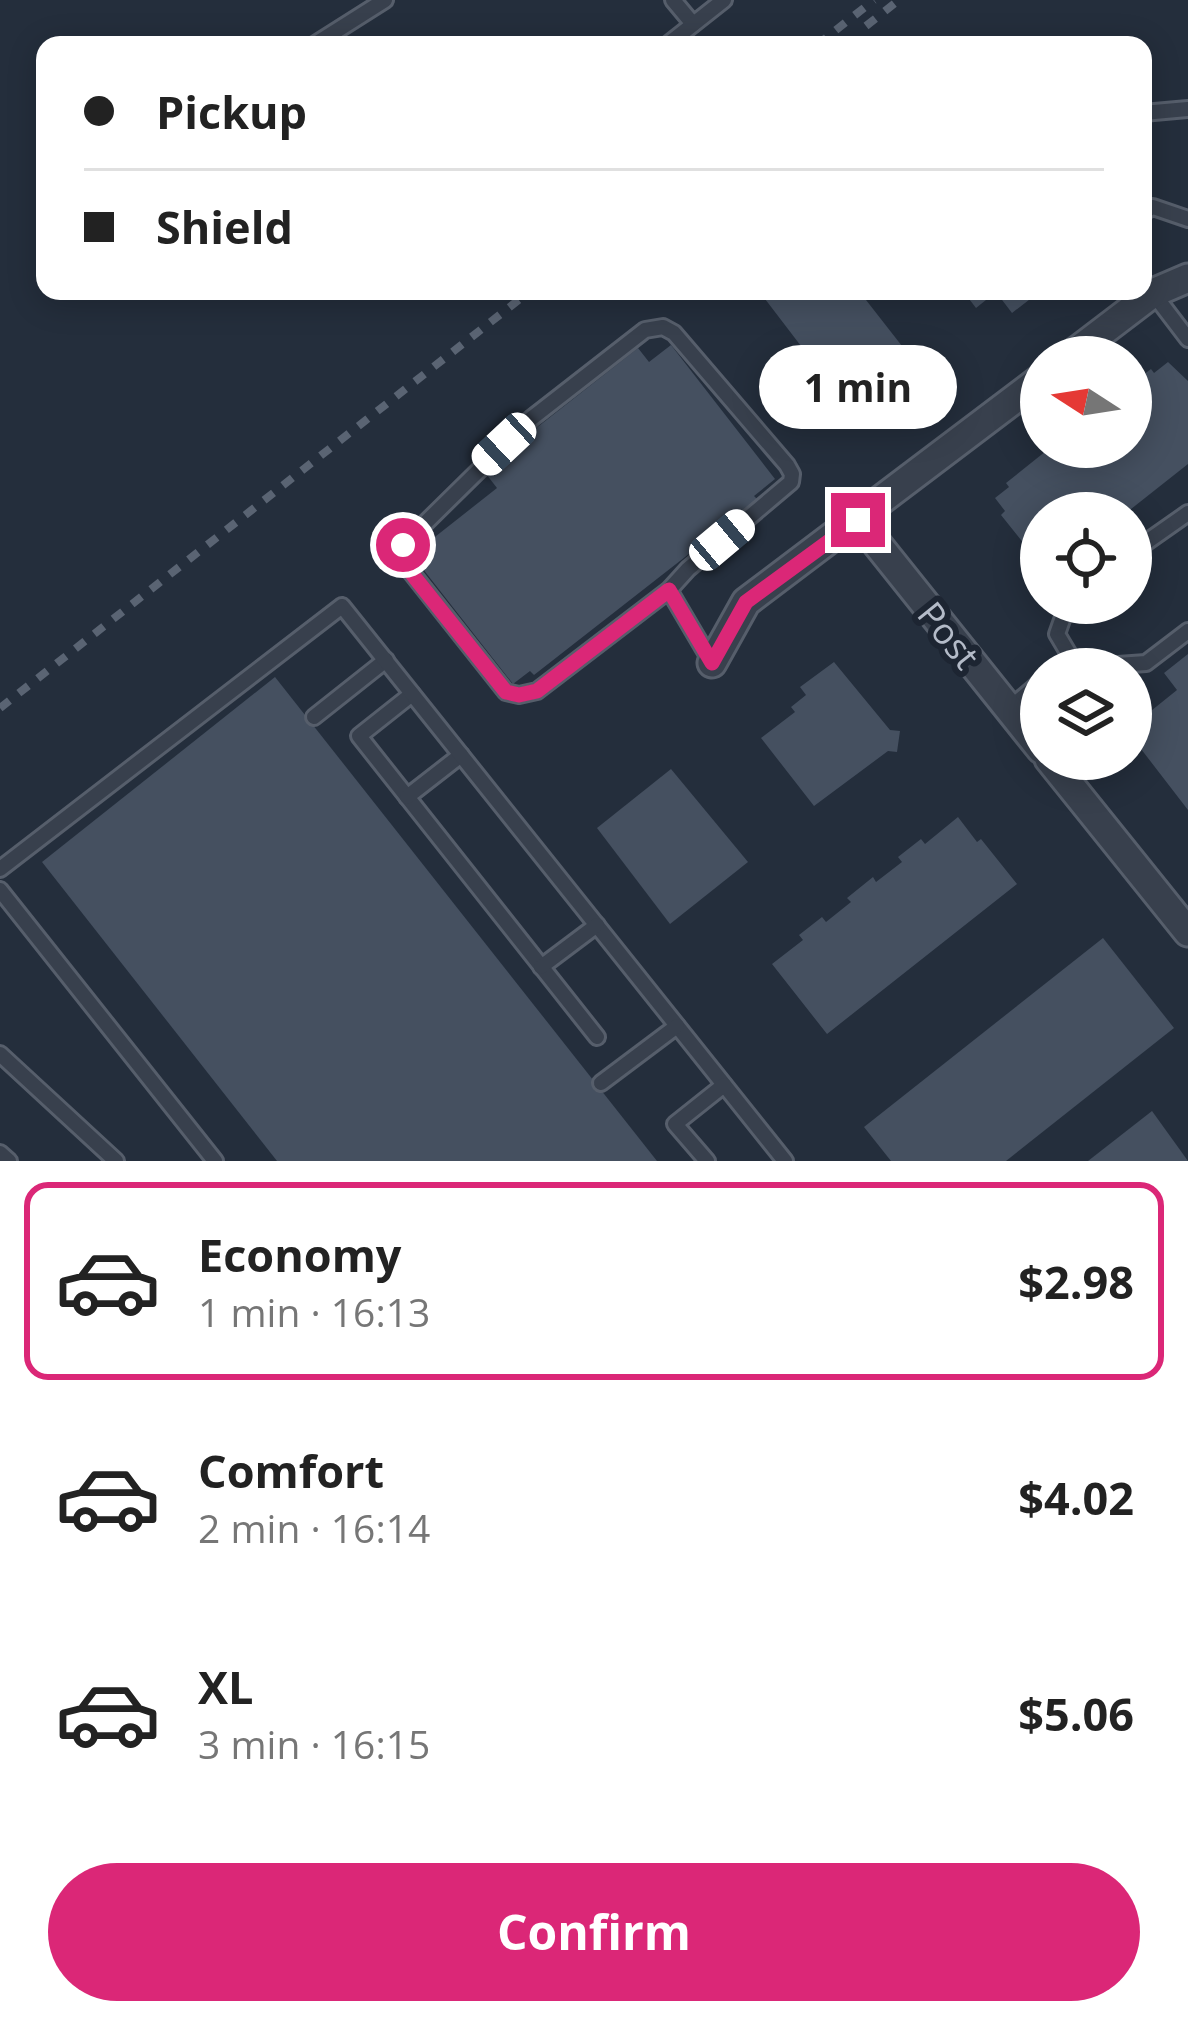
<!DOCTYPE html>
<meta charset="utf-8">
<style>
body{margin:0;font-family:"Open Sans",sans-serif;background:#f6f6f6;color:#222;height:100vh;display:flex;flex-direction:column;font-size:45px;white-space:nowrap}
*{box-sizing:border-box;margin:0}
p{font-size:39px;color:#767676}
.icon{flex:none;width:66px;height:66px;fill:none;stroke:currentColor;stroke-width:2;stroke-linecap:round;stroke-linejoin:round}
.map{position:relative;height:1161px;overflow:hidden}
.side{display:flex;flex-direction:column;background:#fff;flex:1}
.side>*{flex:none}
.banner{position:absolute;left:36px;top:36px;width:1116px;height:264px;border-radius:24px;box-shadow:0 6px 30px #0003;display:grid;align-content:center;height:264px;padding:0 48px;background:#fff}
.needle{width:78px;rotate:282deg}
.buttons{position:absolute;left:1020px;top:336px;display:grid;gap:24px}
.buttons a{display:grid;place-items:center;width:132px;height:132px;border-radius:50%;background:#fff;box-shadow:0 6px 30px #0003;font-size:60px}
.end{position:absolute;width:54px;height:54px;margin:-27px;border:15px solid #db2777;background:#fff;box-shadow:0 0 0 6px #fff}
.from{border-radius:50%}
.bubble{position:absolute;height:84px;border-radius:42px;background:#fff;box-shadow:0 6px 30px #0003;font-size:39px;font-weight:700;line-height:84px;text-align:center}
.car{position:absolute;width:36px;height:72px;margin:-36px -18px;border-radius:15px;box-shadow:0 0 9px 3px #0007;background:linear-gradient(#fff 24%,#345 0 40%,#fff 0 76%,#345 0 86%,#fff 0)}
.banner b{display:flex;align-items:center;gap:42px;height:114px;font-size:45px}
.banner b+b{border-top:3px solid #e0e0e0}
.banner i{width:30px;height:30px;background:#222}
ul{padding:21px 0 0;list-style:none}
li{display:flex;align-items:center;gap:36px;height:198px;margin:0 24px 18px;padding:0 24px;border:6px solid transparent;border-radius:24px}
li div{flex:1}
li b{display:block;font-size:45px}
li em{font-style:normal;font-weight:700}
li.active{border-color:#db2777}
li>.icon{width:108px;height:108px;stroke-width:1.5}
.action{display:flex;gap:24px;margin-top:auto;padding:24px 48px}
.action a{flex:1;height:138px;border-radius:72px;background:#db2777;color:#fff;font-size:48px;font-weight:700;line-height:138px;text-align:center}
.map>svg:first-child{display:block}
.building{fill:#455060}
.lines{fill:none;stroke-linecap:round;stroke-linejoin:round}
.service-casing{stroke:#565e6b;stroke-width:20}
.minor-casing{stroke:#565e6b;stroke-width:33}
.service{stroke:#38404d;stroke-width:14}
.minor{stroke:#38404d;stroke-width:27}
.rail{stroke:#5a6473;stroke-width:8;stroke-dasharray:12 12;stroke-linecap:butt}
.route{stroke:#db2777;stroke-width:15}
.labels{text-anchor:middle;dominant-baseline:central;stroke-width:12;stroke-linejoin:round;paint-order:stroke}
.street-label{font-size:36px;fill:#b4bbc8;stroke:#1d2532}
</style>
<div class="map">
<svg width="1188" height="1161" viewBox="0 0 1188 1161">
<rect width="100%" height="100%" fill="#242e3c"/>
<g class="building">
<polygon points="759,291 859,291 909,355 896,365 901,371 864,400 859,395 846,405"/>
<polygon points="963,291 1030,291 1034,296 1012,313 996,292 976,308"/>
<polygon points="671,345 775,479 754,496 758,500 534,675 530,671 513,684 412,555 497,488 483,470 638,348 649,362"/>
<polygon points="1168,362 1188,381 1188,464 1126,513 1041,513 1041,565 1001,515 1005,511 995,498 1009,487 1006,483 1051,447 1131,447 1131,384 1151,369 1154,373"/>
<polygon points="1188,654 1188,810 1131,736 1131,727 1177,690 1164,673"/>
<polygon points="834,662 890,730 900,731 897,752 888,751 814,806 761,738 795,712 791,707 806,695 800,687"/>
<polygon points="275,677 657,1161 277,1161 42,862"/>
<polygon points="671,769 748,862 670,924 597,828"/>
<polygon points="958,817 977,842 981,839 1017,884 827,1034 772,964 803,940 799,935 822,917 826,922 851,902 847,898 873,877 876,882 902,862 898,857 921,839 925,844"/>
<polygon points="1103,938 1174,1028 1006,1161 891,1161 864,1127"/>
<polygon points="1152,1111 1188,1161 1088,1161"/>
</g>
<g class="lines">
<g class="service-casing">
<g id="service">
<polyline points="673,0 693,24"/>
<polyline points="314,45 385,0"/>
<polyline points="667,45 724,0"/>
<polyline points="1143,113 1188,109"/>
<polyline points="1143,212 1153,207 1188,219"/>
<polyline points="1153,293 1188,339"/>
<polygon points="663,327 674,333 787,465 792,474 791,482 688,569 669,590 537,691 519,695 506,692 403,562 403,545 532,418 645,330"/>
<polyline points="1131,553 1188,513"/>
<polyline points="669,590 712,663"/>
<polyline points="1068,603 1057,634 1076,666"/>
<polyline points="1062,669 1146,663 1188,631"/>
<polyline points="412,694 359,736 597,1037"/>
<polyline points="1009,709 1041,682"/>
<polyline points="314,717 386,660"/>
<polyline points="407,797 461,755"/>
<polyline points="0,869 342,606 785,1161"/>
<polyline points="0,890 215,1161"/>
<polyline points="541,967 597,925"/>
<polyline points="0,1054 116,1161"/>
<polyline points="601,1083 677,1026"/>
<polyline points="0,1153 9,1161"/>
<polyline points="707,1161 675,1124 724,1085"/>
</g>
</g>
<g class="minor-casing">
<g id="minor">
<polyline points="1069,357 1153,293 1188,278"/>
<polyline points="858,520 1041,749"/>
<polyline points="712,663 746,602 1041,379"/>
<polyline points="1049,759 1188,932"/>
</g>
</g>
<use href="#service" class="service"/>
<use href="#minor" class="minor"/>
<g class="rail">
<polyline points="866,26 899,0"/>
<polyline points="817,45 874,0"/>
<polyline points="0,708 530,291"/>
</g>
</g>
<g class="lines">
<polyline class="route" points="403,545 403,562 416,579 506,692 519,695 537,691 669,590 712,663 746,602 858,520"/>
</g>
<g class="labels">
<g class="street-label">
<text transform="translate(949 635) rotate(51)">Post</text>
</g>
</g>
</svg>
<div class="buttons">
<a><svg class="needle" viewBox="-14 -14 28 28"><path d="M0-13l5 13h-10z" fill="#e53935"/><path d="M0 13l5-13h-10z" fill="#767676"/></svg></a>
<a><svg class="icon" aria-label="locate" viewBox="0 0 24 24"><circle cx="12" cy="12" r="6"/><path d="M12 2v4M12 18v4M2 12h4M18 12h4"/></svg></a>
<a><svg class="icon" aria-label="layers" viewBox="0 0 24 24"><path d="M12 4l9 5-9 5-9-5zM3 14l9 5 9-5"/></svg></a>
</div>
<i class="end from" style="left:403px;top:545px"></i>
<i class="end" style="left:858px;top:520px"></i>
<div class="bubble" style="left:759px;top:345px;width:198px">1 min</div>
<i class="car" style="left:504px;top:444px;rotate:227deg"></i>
<i class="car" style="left:722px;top:540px;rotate:50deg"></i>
<div class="banner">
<b><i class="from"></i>Pickup</b>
<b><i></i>Shield</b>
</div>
</div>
<section class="side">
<ul>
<li class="active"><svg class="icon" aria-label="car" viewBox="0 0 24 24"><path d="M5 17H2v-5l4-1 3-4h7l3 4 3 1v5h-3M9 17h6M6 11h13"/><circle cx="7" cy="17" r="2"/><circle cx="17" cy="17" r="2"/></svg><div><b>Economy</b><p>1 min · 16:13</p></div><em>$2.98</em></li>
<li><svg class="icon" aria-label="car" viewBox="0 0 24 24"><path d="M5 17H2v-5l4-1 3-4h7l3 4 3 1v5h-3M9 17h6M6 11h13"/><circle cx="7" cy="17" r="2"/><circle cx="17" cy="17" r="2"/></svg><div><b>Comfort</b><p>2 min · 16:14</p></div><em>$4.02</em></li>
<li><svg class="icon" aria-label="car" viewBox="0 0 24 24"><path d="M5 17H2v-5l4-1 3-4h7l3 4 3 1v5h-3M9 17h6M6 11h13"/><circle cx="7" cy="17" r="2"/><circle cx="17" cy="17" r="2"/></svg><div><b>XL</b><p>3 min · 16:15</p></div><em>$5.06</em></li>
</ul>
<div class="action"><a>Confirm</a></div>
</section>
